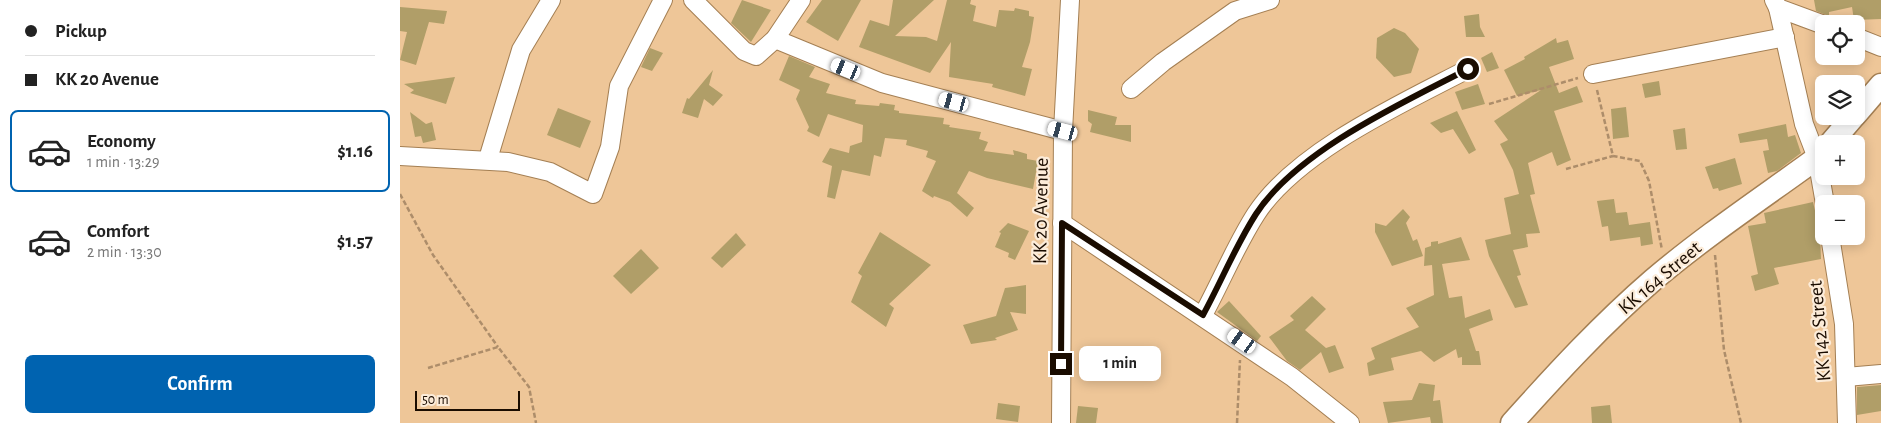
<!DOCTYPE html>
<meta charset="utf-8">
<style>
body{margin:0;font-family:"Alegreya Sans",sans-serif;background:#f2f2f2;color:#222;height:100vh;display:flex;flex-direction:column;font-size:19px;white-space:nowrap}
*{box-sizing:border-box;margin:0}
p{font-size:16px;color:#767676}
.icon{flex:none;width:28px;height:28px;fill:none;stroke:currentColor;stroke-width:2;stroke-linecap:round;stroke-linejoin:round}
.map{position:relative;flex:1;overflow:hidden}
.sheet{display:flex;flex-direction:column;background:#fff;width:400px}
.sheet>*{flex:none}
.hud{display:grid;align-content:center;height:110px;padding:0 25px;background:#fff}
.buttons{position:absolute;left:1415px;top:15px;display:grid;gap:10px}
.buttons a{display:grid;place-items:center;width:50px;height:50px;border-radius:8px;background:#fff;box-shadow:0 2px 12px #0003;font-size:25px}
.scale{position:absolute;left:15px;bottom:12px;width:105px;box-sizing:border-box;padding-left:5px;border:2px solid #1a0c00;border-top:0;font-size:14px;line-height:18px;white-space:nowrap;color:#1a0c00;-webkit-text-stroke:4px #fcecd9;paint-order:stroke}
.end{position:absolute;width:22px;height:22px;margin:-11px;border:6px solid #1a0c00;background:#fff;box-shadow:0 0 0 2px #fff}
.from{border-radius:50%}
.bubble{position:absolute;height:35px;border-radius:8px;background:#fff;box-shadow:0 2px 12px #0003;font-size:16px;font-weight:600;line-height:35px;text-align:center}
.car{position:absolute;width:15px;height:30px;margin:-15px -8px;border-radius:6px;box-shadow:0 0 4px 1px #0007;background:linear-gradient(#fff 24%,#345 0 40%,#fff 0 76%,#345 0 86%,#fff 0)}
.hud b{display:flex;align-items:center;gap:18px;height:48px;font-size:19px}
.hud b+b{border-top:1px solid #e0e0e0}
.hud i{width:12px;height:12px;background:#222}
ul{padding:0;list-style:none}
li{display:flex;align-items:center;gap:15px;height:82px;margin:0 10px 8px;padding:0 15px;border:2px solid transparent;border-radius:8px}
li div{flex:1}
li b{display:block;font-size:19px}
li em{font-style:normal;font-weight:600}
li.active{border-color:#0063b0}
li>.icon{width:45px;height:45px;stroke-width:1.5}
.action{display:flex;gap:10px;margin-top:auto;padding:10px 25px}
.action a{flex:1;height:58px;border-radius:8px;background:#0063b0;color:#fff;font-size:20px;font-weight:600;line-height:58px;text-align:center}
main{display:flex;flex:1;min-height:0}
.map>svg:first-child{display:block}
.building{fill:#b09e68}
.lines{fill:none;stroke-linecap:round;stroke-linejoin:round}
.minor-casing{stroke:#a47f53;stroke-width:20}
.major-casing{stroke:#a47f53;stroke-width:25}
.path{stroke:#ad8d6a;stroke-width:2.5;stroke-dasharray:5 2.5;stroke-linecap:butt}
.minor{stroke:#fff;stroke-width:18}
.major{stroke:#fff;stroke-width:22}
.route{stroke:#1a0c00;stroke-width:6}
.labels{text-anchor:middle;dominant-baseline:central;stroke-width:4.5;stroke-linejoin:round;paint-order:stroke}
.street-label{font-size:20px;fill:#1a0c00;stroke:#fcecd9}
</style>
<main>
<section class="sheet">
<div class="hud">
<b><i class="from"></i>Pickup</b>
<b><i></i>KK 20 Avenue</b>
</div>
<ul>
<li class="active"><svg class="icon" aria-label="car" viewBox="0 0 24 24"><path d="M5 17H2v-5l4-1 3-4h7l3 4 3 1v5h-3M9 17h6M6 11h13"/><circle cx="7" cy="17" r="2"/><circle cx="17" cy="17" r="2"/></svg><div><b>Economy</b><p>1 min · 13:29</p></div><em>$1.16</em></li>
<li><svg class="icon" aria-label="car" viewBox="0 0 24 24"><path d="M5 17H2v-5l4-1 3-4h7l3 4 3 1v5h-3M9 17h6M6 11h13"/><circle cx="7" cy="17" r="2"/><circle cx="17" cy="17" r="2"/></svg><div><b>Comfort</b><p>2 min · 13:30</p></div><em>$1.57</em></li>
</ul>
<div class="action"><a>Confirm</a></div>
</section>
<div class="map">
<svg width="1481" height="423" viewBox="0 0 1481 423">
<rect width="100%" height="100%" fill="#eec698"/>
<g class="building">
<polygon points="342,0 371,10 351,42 331,23"/>
<polygon points="422,0 461,0 438,41 406,22"/>
<polygon points="493,0 534,0 495,36 526,37 537,41 547,0 571,0 570,4 576,6 573,21 596,27 599,10 614,11 615,8 629,11 629,16 634,17 630,42 622,67 632,69 625,96 592,87 593,84 549,77 551,42 530,73 459,47 470,20 489,26"/>
<polygon points="1414,0 1481,0 1481,19 1454,20 1452,7 1429,12 1429,16 1416,11"/>
<polygon points="0,7 47,11 44,24 29,22 16,65 0,60 7,32 0,31"/>
<polygon points="1079,14 1080,27 1085,37 1066,37 1064,16"/>
<polygon points="994,28 1005,33 1019,49 1011,73 994,77 976,58 977,38"/>
<polygon points="1156,38 1157,43 1168,40 1174,59 1149,67 1159,93 1177,86 1183,102 1154,111 1171,160 1157,166 1152,152 1128,163 1135,194 1130,195 1140,233 1126,234 1128,247 1113,250 1121,275 1117,276 1128,305 1115,308 1089,256 1085,240 1111,234 1104,198 1119,194 1113,170 1100,144 1108,140 1094,121 1141,90 1117,96 1104,70 1125,59 1124,57"/>
<polygon points="250,48 263,53 252,71 241,67"/>
<polygon points="1092,52 1099,68 1087,72 1081,58"/>
<polygon points="389,56 415,67 409,77 430,84 426,93 456,100 455,104 479,106 480,103 495,105 494,110 499,111 499,113 544,118 543,124 550,125 549,127 581,132 579,139 588,142 584,151 614,155 613,150 627,154 627,159 638,161 633,189 587,178 569,171 557,193 574,208 567,217 550,202 534,196 533,198 522,191 536,161 526,157 528,151 506,145 507,140 485,138 481,157 474,155 470,176 442,170 435,199 427,197 432,166 422,162 430,148 449,153 450,146 462,142 463,125 428,114 419,137 407,131 409,127 396,99 400,90 379,80"/>
<polygon points="313,70 309,85 323,95 313,106 304,99 298,118 282,113 287,98 289,99"/>
<polygon points="55,77 46,104 10,93 14,90 4,84"/>
<polygon points="1259,81 1261,95 1245,98 1242,84"/>
<polygon points="1078,84 1085,104 1062,110 1055,92"/>
<polygon points="1226,107 1229,137 1213,139 1211,109"/>
<polygon points="158,108 191,121 180,148 147,135"/>
<polygon points="688,110 717,117 715,125 731,125 731,142 690,132 692,124 688,121"/>
<polygon points="1057,111 1076,150 1069,154 1053,129 1041,133 1030,123"/>
<polygon points="10,112 26,124 32,122 36,140 23,143 21,136 15,137"/>
<polygon points="1386,124 1388,137 1395,135 1401,153 1377,171 1368,173 1363,151 1369,150 1367,139 1340,143 1338,134"/>
<polygon points="1285,128 1287,149 1276,150 1273,130"/>
<polygon points="1335,158 1342,184 1319,191 1318,188 1313,189 1305,167"/>
<polygon points="1214,199 1216,213 1227,212 1229,225 1250,222 1253,244 1241,246 1240,237 1210,241 1208,226 1202,227 1197,201"/>
<polygon points="1413,202 1420,232 1421,259 1374,268 1379,284 1355,291 1351,276 1358,274 1348,226 1366,223 1364,213"/>
<polygon points="1003,209 1010,217 1006,223 1013,241 1017,239 1023,256 992,266 975,232 975,223 986,226"/>
<polygon points="608,223 629,231 615,260 608,257 609,253 595,247 601,233 599,232"/>
<polygon points="480,232 531,265 489,304 494,308 486,327 451,302 462,276 458,273"/>
<polygon points="336,233 346,245 322,268 311,258"/>
<polygon points="1061,237 1070,260 1042,264 1049,298 1062,296 1065,318 1090,309 1093,320 1069,329 1076,351 1079,351 1081,365 1062,365 1062,357 1058,358 1056,349 1034,362 1021,351 991,358 994,370 969,376 967,363 975,359 971,348 1019,327 1006,308 1034,295 1032,265 1024,266 1025,248 1031,246 1031,242 1038,241 1038,244"/>
<polygon points="241,249 259,268 231,294 213,276"/>
<polygon points="626,285 626,314 610,312 618,330 595,338 597,340 571,344 563,325 596,316 605,288"/>
<polygon points="912,296 926,309 905,330 926,348 935,345 944,368 929,373 921,352 900,370 887,361 869,337 894,320 890,316"/>
<polygon points="829,301 861,336 857,341 817,312"/>
<polygon points="1019,383 1035,385 1033,401 1040,400 1043,423 1031,423 1030,417 988,423 983,402 1012,400"/>
<polygon points="1481,385 1481,411 1457,415 1457,387"/>
<polygon points="598,403 620,406 618,422 596,419"/>
<polygon points="1210,405 1212,423 1192,423 1191,407"/>
<polygon points="678,406 698,408 696,423 676,423"/>
</g>
<g class="lines">
<g class="minor-casing">
<g id="minor">
<polyline points="293,0 344,51 356,56 375,39 401,0"/>
<polyline points="1374,0 1378,8 1424,25"/>
<polyline points="1378,8 1404,124 1417,158 1425,204"/>
<polyline points="1456,37 1481,47"/>
<polyline points="375,39 482,83 663,131"/>
<polyline points="1193,74 1385,37"/>
<polyline points="731,89 763,62 835,11 870,0"/>
<polyline points="0,156 108,162 150,172 193,194 210,147 219,86 263,0"/>
<polyline points="88,159 121,50 151,0"/>
<polyline points="662,223 892,377 950,423"/>
<polyline points="1430,236 1444,324 1447,423"/>
<path d="M803,315C821,282 836,245 856,214C897,151 1003,103 1068,69"/>
<polyline points="1446,377 1481,374"/>
<polyline points="661,423 663,131 670,0"/>
</g>
</g>
<g class="major-casing">
<g id="major">
<polyline points="1456,114 1481,85"/>
<polyline points="1430,144 1454,116"/>
<path d="M1112,423C1157,373 1202,324 1253,280C1305,236 1362,198 1417,158L1424,151"/>
</g>
</g>
<g class="path">
<polyline points="1197,90 1213,156 1240,161 1249,181 1262,250"/>
<polyline points="1089,104 1178,78"/>
<polyline points="1166,169 1213,156"/>
<polyline points="0,194 33,255 98,347"/>
<polyline points="1315,255 1324,350 1341,423"/>
<polyline points="28,368 98,347 129,387 136,423"/>
<polyline points="837,423 840,360"/>
</g>
<use href="#minor" class="minor"/>
<use href="#major" class="major"/>
</g>
<g class="lines">
<path class="route" d="M661,364L662,223L803,315C821,282 836,245 856,214C897,151 1002,103 1068,69"/>
</g>
<g class="labels">
<g class="street-label">
<text transform="translate(641 211) rotate(-89)">KK 20 Avenue</text>
<text transform="translate(1260 278) rotate(-40)">KK 164 Street</text>
<text transform="translate(1420 331) rotate(-95)">KK 142 Street</text>
</g>
</g>
</svg>
<div class="buttons">
<a><svg class="icon" aria-label="locate" viewBox="0 0 24 24"><circle cx="12" cy="12" r="6"/><path d="M12 2v4M12 18v4M2 12h4M18 12h4"/></svg></a>
<a><svg class="icon" aria-label="layers" viewBox="0 0 24 24"><path d="M12 4l9 5-9 5-9-5zM3 14l9 5 9-5"/></svg></a>
<a>+</a>
<a>−</a>
</div>
<div class="scale">50 m</div>
<i class="end from" style="left:1068px;top:69px"></i>
<i class="end" style="left:661px;top:364px"></i>
<div class="bubble" style="left:679px;top:346px;width:82px">1 min</div>
<i class="car" style="left:446px;top:69px;rotate:292deg"></i>
<i class="car" style="left:554px;top:102px;rotate:285deg"></i>
<i class="car" style="left:663px;top:131px;rotate:285deg"></i>
<i class="car" style="left:842px;top:341px;rotate:305deg"></i>
</div>
</main>
